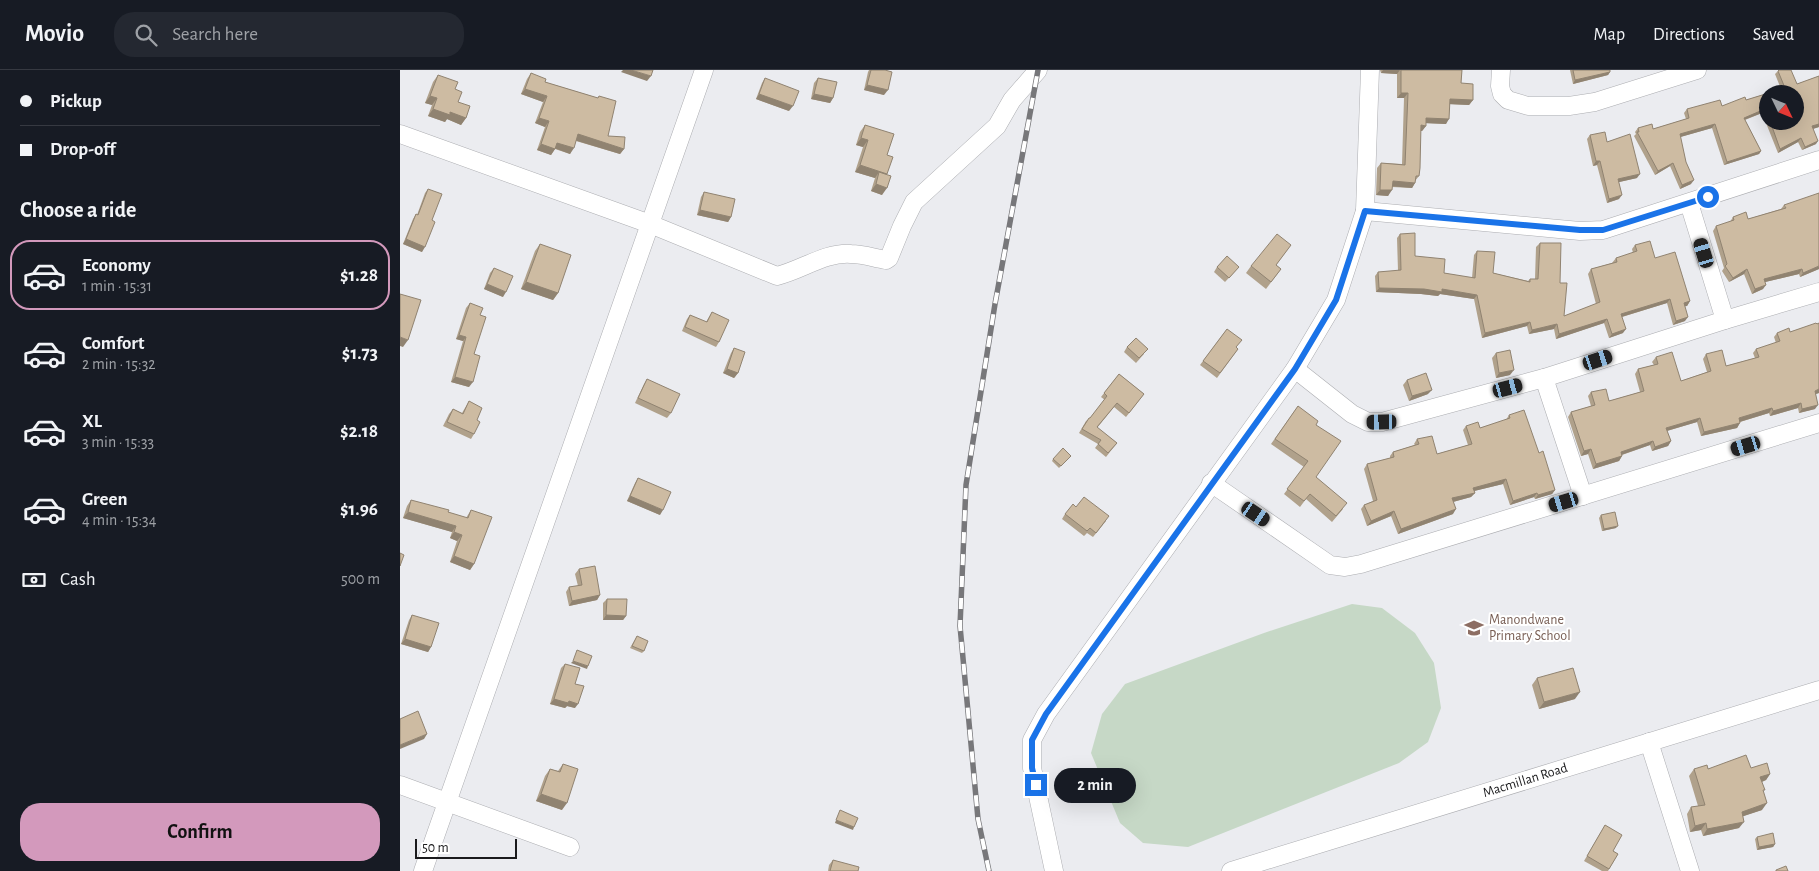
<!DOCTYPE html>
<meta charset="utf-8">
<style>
body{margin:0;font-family:"Alegreya Sans",sans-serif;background:#242831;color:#f1f3f6;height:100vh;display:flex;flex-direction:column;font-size:19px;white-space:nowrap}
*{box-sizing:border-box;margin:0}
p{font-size:16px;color:#9ea1a6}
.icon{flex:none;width:28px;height:28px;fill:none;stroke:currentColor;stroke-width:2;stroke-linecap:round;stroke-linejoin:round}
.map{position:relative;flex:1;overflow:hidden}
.sheet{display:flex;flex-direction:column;background:#171b24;width:400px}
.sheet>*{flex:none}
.banner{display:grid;align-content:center;height:110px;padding:0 20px;background:#171b24}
.needle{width:32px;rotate:133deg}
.tools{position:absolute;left:1359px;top:15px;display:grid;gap:10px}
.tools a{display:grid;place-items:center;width:45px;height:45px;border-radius:50%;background:#171b24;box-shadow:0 5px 20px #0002;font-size:25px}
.scale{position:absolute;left:15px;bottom:12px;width:102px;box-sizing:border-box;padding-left:5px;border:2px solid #1a1a1c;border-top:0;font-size:14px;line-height:18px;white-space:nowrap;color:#1a1a1c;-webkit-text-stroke:4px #fff;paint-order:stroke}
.end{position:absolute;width:22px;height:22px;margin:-11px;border:6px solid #1a73e8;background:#fff;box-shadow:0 0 0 2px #fff}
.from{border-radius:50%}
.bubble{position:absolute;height:35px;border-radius:18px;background:#171b24;box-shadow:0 5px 20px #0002;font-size:16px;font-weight:600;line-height:35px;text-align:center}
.car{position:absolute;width:15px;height:30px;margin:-15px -8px;border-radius:6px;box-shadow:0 0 4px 1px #0007;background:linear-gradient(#222 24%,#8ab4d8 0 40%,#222 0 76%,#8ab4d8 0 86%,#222 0)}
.banner b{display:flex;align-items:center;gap:18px;height:48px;font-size:19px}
.banner b+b{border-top:1px solid #363941}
.banner i{width:12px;height:12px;background:#f1f3f6}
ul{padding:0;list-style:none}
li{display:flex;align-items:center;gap:15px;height:70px;margin:0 10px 8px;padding:0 10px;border:2px solid transparent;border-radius:20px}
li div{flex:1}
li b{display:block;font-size:19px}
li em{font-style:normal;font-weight:600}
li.on{border-color:#d399bc}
li>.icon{width:45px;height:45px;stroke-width:1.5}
h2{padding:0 20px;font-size:22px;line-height:60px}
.pay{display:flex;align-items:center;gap:12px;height:55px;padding:0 20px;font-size:19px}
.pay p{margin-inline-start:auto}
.primary-button{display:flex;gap:10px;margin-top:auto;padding:10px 20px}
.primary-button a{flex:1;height:58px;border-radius:20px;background:#d399bc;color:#111;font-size:20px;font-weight:600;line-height:58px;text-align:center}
header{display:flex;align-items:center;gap:30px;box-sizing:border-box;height:70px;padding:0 25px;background:#171b24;border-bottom:1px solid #363941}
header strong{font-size:24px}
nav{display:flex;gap:28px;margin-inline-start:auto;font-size:18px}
.search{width:350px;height:45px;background:#242831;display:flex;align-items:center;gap:12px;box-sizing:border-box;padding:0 18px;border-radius:20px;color:#9ea1a6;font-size:19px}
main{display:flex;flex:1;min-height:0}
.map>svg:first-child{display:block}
.green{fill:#c6d8c6}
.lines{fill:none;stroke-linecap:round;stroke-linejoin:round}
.minor-casing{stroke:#acadb1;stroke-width:19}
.minor{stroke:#fff;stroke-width:18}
.rail-casing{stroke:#77777a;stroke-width:5.5}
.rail{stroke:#fff;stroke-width:4;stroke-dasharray:11;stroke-linecap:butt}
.wall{fill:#b0a18b;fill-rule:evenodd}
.shaded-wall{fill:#908371}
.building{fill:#cdbba2;stroke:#908371}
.route{stroke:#1a73e8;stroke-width:6}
.labels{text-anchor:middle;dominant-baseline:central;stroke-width:4;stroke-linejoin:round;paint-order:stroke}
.education-label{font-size:14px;fill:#785e54;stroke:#fff;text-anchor:start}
.street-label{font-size:14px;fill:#1a1a1c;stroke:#fff}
</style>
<header>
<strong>Movio</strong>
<div class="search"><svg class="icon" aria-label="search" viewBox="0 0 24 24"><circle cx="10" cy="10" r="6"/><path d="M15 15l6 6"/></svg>Search here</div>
<nav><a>Map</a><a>Directions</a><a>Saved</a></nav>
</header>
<main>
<section class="sheet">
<div class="banner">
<b><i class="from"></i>Pickup</b>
<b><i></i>Drop-off</b>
</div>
<h2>Choose a ride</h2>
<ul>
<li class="on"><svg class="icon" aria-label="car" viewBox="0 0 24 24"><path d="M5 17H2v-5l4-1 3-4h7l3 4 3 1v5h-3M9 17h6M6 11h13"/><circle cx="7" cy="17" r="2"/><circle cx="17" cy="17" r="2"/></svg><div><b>Economy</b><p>1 min · 15:31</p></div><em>$1.28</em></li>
<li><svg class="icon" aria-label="car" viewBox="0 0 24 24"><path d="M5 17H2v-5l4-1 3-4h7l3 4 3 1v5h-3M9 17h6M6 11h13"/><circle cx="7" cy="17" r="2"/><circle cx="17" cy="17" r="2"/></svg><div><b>Comfort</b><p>2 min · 15:32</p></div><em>$1.73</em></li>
<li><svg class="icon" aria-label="car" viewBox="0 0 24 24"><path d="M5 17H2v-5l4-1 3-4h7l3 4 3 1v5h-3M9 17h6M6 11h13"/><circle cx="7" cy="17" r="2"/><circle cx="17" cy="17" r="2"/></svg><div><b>XL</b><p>3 min · 15:33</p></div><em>$2.18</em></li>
<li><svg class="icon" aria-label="car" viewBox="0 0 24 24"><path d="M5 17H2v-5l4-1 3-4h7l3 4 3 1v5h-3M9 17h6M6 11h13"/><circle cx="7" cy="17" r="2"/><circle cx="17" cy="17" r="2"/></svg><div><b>Green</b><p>4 min · 15:34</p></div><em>$1.96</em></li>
</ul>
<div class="pay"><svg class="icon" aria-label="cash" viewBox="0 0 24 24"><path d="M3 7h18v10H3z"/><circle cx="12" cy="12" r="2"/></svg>Cash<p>500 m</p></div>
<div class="primary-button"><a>Confirm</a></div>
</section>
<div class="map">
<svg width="1419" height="801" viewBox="0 0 1419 801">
<rect width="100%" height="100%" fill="#ebecf0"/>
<polygon class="green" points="952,534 982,538 1015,563 1034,593 1041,638 1028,672 999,693 788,777 743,773 720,753 691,683 702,644 725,614 864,563"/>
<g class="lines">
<g class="minor-casing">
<g id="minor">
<polyline points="1101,0 1100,16 1102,24 1108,30 1128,36 1169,36 1195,32 1297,0"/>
<path d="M0,64L250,154L377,206C402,200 425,182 451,184C463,184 474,188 486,190L489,188L502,156L514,132L597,56L612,30L638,0"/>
<polyline points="1289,133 1325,250"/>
<polyline points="965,141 1180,161 1203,160 1419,90"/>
<polyline points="895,299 952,344 968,352 982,352 1144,308 1325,250 1419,222"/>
<polyline points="1144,308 1183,426"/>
<polyline points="811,413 930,495 945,497 961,494 1419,353"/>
<polyline points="1249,672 1290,801"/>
<polyline points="0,715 170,777"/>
<polyline points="23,801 304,0"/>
<polyline points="654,801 632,698 632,670 646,644 895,299 936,230 965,141 970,0"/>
<path id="s1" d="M831,801L1419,620"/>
</g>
</g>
<use href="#minor" class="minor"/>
<g class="rail-casing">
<polyline id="rail" points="589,801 578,749 560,556 566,415 595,234 638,0"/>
</g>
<use href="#rail" class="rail"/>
</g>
<g class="wall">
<polygon points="469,0 485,0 484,25 464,20 468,2"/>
<polygon points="980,0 1062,0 1061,13 1073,30 1069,35 1050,34 1046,54 1026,53 1026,56 1022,61 1020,61 1019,106 1015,111 1015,113 1012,118 992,117 988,126 976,125 977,98 981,93 1002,94 1004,28 997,28 997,4 981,3"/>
<polygon points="1170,0 1210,0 1210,2 1208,5 1173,14"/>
<path d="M1378,1L1397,14L1419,6V57L1413,59L1416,74L1402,80L1398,72L1378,83L1362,43L1345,50L1361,81L1359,84L1324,95L1312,58L1280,67L1291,114L1280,119L1270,96L1255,105L1234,66L1236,64L1235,62L1238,58L1253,59L1286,49L1284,43L1287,39L1322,36L1346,30L1381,19L1375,4ZM1368,24L1395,51H1368Z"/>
<polygon points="131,3 145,12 198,28 199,26 208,66 224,79 220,84 176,71 170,84 155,79 151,85 137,80 145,57 135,53 143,32 121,24 127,9"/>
<polygon points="38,5 55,19 58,32 66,48 61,55 47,49 45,52 28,46 32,35 25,33 33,12"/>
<polygon points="365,8 389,41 356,29 362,13"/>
<polygon points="418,8 433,28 430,33 411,29 414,13"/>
<polygon points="465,55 487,85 487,104 482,125 471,121 475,108 455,102 463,77 456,75 460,62"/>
<polygon points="1190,65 1207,72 1237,108 1219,112 1219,129 1207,133 1197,95 1193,96 1187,69"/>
<polygon points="28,119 22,182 3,174 13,149 16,144 17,145 25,123"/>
<polygon points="304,122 331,147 328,152 297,145 301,127"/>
<polygon points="1384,135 1419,199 1400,207 1399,204 1365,212 1363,219 1352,224 1344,204 1329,212 1322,201 1324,198 1313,161 1316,156 1330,152 1333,147 1348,149 1381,139"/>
<polygon points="1000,164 1015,186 1044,203 1072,208 1074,185 1077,181 1093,203 1128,211 1130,209 1135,209 1136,177 1140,173 1160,213 1164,246 1196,234 1188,204 1191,199 1212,193 1216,188 1233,183 1232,179 1235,175 1255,188 1290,231 1287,236 1285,236 1285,251 1273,255 1267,233 1222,247 1223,263 1209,268 1204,253 1156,269 1154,259 1129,264 1127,256 1082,268 1074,229 1040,224 1038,226 1021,224 976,222 975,206 978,202 998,201 997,168"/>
<polygon points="140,174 158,223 153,230 121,219 135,181"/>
<polygon points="891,175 876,195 881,199 866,219 846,203 851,196"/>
<polygon points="817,197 839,197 825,212 814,202"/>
<polygon points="94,198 103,227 84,219 90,203"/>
<polygon points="70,233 80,245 69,317 51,312 63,271 56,269 66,238"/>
<polygon points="312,242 319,272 316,277 282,261 287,249 290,245 306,252"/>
<polygon points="1419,253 1419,323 1416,324 1415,339 1399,343 1398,338 1370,346 1369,343 1340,352 1337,358 1301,366 1297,352 1267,361 1271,371 1268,376 1252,381 1250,375 1222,385 1222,386 1219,391 1193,399 1188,384 1181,386 1168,347 1171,342 1191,336 1188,326 1191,322 1209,331 1240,322 1235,304 1238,299 1254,295 1252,292 1256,287 1281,311 1307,302 1303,289 1306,284 1326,296 1355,288 1353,283 1356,279 1376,273 1374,267 1377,263 1390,262"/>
<polygon points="827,259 836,277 838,279 817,308 800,295"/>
<polygon points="727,277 744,284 736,293 724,282"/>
<polygon points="334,278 338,303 334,308 323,303 331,283"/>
<polygon points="1096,283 1110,305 1096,308 1092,288"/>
<polygon points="719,304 744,324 726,347 714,337 697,358 717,373 706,387 695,378 698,374 679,363 686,351 690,348 705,330 701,327"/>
<polygon points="247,309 271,343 267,348 235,333 244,314"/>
<polygon points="1007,310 1028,324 1009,331 1003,315"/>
<polygon points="69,331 77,350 74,364 71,369 43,356 49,344 53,339 62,343"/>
<polygon points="898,336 916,355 916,407 943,439 932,452 906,429 900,437 884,424 904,397 871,374"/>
<polygon points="1109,345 1139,383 1155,420 1152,424 1135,429 1134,427 1110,435 1103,414 1074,421 1075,423 1071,427 1053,432 1053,444 998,464 991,446 967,456 961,439 964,435 973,431 964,399 967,394 990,388 990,386 993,382 1015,375 1014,374 1017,369 1037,384 1068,375 1063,360 1066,356 1080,358 1106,350"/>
<polygon points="669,388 659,398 652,391 653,389"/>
<polygon points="238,408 260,445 227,431 235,413"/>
<polygon points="11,430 66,448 71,440 74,494 70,500 50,492 57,471 50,468 52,462 3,448 7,436"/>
<polygon points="676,437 706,451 693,467 687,463 684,466 662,449 665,444"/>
<polygon points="1201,445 1216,458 1202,461 1199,448"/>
<polygon points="179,499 200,525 197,530 169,536 166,522 169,517 178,516 175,504"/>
<polygon points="207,529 226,546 223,550 203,550 203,533"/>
<polygon points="12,545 31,577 28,582 1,574 9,550"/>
<polygon points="237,566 244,581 242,583 230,578"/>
<polygon points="165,594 175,614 175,638 167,636 165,638 150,634 161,598"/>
<polygon points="1137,608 1175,629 1139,639 1132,615"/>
<polygon points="163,694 162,740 136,731 145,706 150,699 158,701"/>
<polygon points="1351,698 1370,704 1366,710 1362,712 1363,722 1362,740 1343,746 1339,758 1303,766 1301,760 1290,762 1287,744 1291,737 1298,736 1289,706 1294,699"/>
<polygon points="1205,755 1213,781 1218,784 1208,801 1202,801 1184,791"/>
<polygon points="1357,767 1375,774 1373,777 1357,780 1355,769"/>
<polygon points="433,790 458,801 428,801 429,795"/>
</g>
<g class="shaded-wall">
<polygon points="223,0 231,0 251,6 247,11 221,2"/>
<polygon points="983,0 1000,0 997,4 981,3"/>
<polygon points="1210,2 1208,5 1173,14 1175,10"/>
<polygon points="467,15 488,20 484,25 464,20"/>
<polygon points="125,19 147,26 143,32 121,24"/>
<polygon points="1001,23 1008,23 1004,28 997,28"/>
<polygon points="359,24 393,36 389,41 356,29"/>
<polygon points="414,24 433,28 430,33 411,29"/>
<polygon points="30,26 37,28 32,35 25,33"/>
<polygon points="1050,29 1073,30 1069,35 1046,34"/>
<polygon points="33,39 50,42 66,48 61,55 47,49 45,52 28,46"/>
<polygon points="1365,39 1362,43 1341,51 1344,48"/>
<polygon points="139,48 149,51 145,57 135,53"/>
<polygon points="1026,48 1049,49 1046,54 1022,53"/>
<polygon points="1315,54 1312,58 1277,68 1280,64"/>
<polygon points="1419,54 1419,57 1409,60 1412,56"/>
<polygon points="1021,55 1026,56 1022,61 1017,60"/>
<polygon points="178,64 224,79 220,84 174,70"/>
<polygon points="461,68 468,70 463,77 456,75"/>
<polygon points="1401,68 1398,72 1378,83 1380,79"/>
<polygon points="1418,71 1416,74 1402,80 1405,77"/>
<polygon points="157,73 174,78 170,84 154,78"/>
<polygon points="141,74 155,79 151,85 137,80"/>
<polygon points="1361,81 1359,84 1324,95 1327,92"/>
<polygon points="1196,91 1200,91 1197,95 1193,96"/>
<polygon points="1273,93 1270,96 1255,105 1258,101"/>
<polygon points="460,95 487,104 482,111 479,102 475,108 455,102"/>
<polygon points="1240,104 1237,108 1215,113 1218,109"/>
<polygon points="1294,110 1291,114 1280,119 1282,115"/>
<polygon points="993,111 1015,113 1012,118 989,116"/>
<polygon points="476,114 487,118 482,125 471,121"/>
<polygon points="980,120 992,120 988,126 976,125"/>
<polygon points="1222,125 1219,129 1207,133 1209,129"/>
<polygon points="300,140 331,147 328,152 297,145"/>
<polygon points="6,169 25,177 22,182 3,174"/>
<polygon points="1419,196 1419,199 1400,207 1403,203"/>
<polygon points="1347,199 1344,204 1329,212 1333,208"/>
<polygon points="1402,199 1399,204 1361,213 1364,209"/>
<polygon points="126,212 158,223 153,230 121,219"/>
<polygon points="87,214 106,222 103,227 84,219"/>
<polygon points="1366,215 1363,219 1352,224 1355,219"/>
<polygon points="979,218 1042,219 1077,225 1074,229 1040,224 1038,226 1021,224 976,222"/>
<polygon points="1270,229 1267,233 1218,248 1221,244"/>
<polygon points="1290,231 1287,236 1281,237 1284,233"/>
<polygon points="1288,247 1285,251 1273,255 1276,251"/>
<polygon points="1207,249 1204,253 1156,269 1159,264"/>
<polygon points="1130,252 1127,256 1082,268 1085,263"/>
<polygon points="1157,254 1154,259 1129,264 1132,260"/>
<polygon points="1226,259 1223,263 1209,268 1212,264"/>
<polygon points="59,265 66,267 63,271 56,269"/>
<polygon points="0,267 8,270 3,277 0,276"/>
<polygon points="327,299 338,303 334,308 323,303"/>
<polygon points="1114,300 1110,305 1096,308 1099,303"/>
<polygon points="55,307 73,312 69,317 51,312"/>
<polygon points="1419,319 1419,323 1412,325 1415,321"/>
<polygon points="1032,320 1028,324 1009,331 1012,326"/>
<polygon points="1401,333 1398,338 1370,346 1373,341"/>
<polygon points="1418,335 1415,339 1399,343 1402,339"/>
<polygon points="1372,338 1369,343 1336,353 1339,348"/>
<polygon points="1300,348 1297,352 1263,362 1266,358"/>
<polygon points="1340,353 1337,358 1301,366 1304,362"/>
<polygon points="1253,371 1250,375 1218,386 1221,382"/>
<polygon points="1271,371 1268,376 1252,381 1255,377"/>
<polygon points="1191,379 1188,384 1181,386 1184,381"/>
<polygon points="1222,386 1219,391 1193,399 1196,394"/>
<polygon points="1106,409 1103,414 1070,422 1073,418"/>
<polygon points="1155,420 1152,424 1135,429 1138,425"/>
<polygon points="1075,423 1071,427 1049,433 1052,428"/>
<polygon points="1137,423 1134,427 1110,435 1113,431"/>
<polygon points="230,426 263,440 260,445 227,431"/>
<polygon points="1056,439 1053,444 998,464 1001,459"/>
<polygon points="994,441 991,446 967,456 971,451"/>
<polygon points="8,442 56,456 52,462 3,448"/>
<polygon points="1218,456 1216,458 1202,461 1204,459"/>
<polygon points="54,462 62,465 57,471 50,468"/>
<polygon points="54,486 74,494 70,500 50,492"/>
<polygon points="200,525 197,530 169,536 172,531"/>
<polygon points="206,545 226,546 223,550 203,550"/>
<polygon points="5,569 31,577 28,582 1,574"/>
<polygon points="173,591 188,596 187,599 171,593"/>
<polygon points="1180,622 1175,629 1139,639 1144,632"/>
<polygon points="154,629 169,631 178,634 175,638 167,636 165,638 150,634"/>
<polygon points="27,664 24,669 0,679 0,675"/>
<polygon points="1370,704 1366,710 1356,714 1360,707"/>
<polygon points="141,724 167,733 162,740 136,731"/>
<polygon points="1367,733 1362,740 1338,748 1342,742"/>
<polygon points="436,750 454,757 453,760 435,753"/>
<polygon points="1344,752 1339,758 1303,766 1307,759"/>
<polygon points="1306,753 1301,760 1290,762 1295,756"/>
<polygon points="1375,774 1373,777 1357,780 1359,777"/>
</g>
<g class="building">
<polygon points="231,0 253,0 251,6"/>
<polygon points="471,0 485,0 492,2 488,20 467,15"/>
<polygon points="1001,0 1062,0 1061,13 1073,14 1073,30 1050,29 1049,49 1026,48 1026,56 1021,55 1020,98 1019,106 1016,106 1015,113 993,111 992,120 980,120 981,93 1005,95 1008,23 1001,23"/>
<polygon points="1173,0 1210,0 1210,2 1175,10"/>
<polygon points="1379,0 1391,0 1397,14 1419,6 1419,54 1412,56 1418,71 1405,77 1401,68 1380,79 1370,51 1395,51 1395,24 1368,24 1368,46 1365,39 1344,48 1361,81 1327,92 1315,54 1280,64 1286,92 1294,110 1282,115 1273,93 1258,101 1237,62 1239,62 1238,58 1252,54 1253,59 1289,48 1287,39 1320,30 1322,36 1345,27 1346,30 1385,18 1378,1"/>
<polygon points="131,3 146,9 145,12 198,28 199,26 216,31 208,66 225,67 224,79 178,64 174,78 157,73 155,79 141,74 149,51 139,48 147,26 125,19"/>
<polygon points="38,5 58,12 55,19 62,22 58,32 70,36 66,48 50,42 50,45 33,39 37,28 30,26"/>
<polygon points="365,8 399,21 393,36 359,24"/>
<polygon points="418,8 437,12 433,28 414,24"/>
<polygon points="465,55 494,64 487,85 493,87 487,104 460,95 468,70 461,68"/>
<polygon points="1205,62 1207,72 1230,64 1240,104 1218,109 1222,125 1209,129 1200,91 1196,91 1190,65"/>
<polygon points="479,102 491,106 487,118 476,114"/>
<polygon points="28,119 42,124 32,150 35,152 25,177 6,169 16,144 18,145"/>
<polygon points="304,122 335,129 331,147 300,140"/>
<polygon points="1419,123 1419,196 1403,203 1402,199 1364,209 1366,215 1355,219 1347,199 1333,208 1325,196 1327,194 1316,156 1334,150 1333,147 1346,142 1348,149 1386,138 1384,135"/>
<polygon points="1015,163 1015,186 1045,189 1044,203 1075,208 1077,181 1095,182 1093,203 1130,212 1130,209 1138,209 1140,173 1161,173 1160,213 1167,213 1164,246 1200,232 1191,199 1217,192 1216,188 1237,181 1235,175 1250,171 1255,188 1275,182 1290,231 1284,233 1288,247 1276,251 1270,229 1221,244 1226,259 1212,264 1207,249 1159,264 1157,254 1132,260 1130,252 1085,263 1077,225 1042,219 1042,222 1024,219 979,218 978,202 1001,200 1000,164"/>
<polygon points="877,164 891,175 876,195 881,199 871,212 851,196"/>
<polygon points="140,174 171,185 158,223 126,212"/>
<polygon points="827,186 839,197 829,208 817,197"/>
<polygon points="94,198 113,206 106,222 87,214"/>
<polygon points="0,224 21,230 8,270 0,267"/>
<polygon points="70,233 83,238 80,245 86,247 74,284 80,286 73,312 55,307 66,267 59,265"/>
<polygon points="312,242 329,250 319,272 285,257 290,245 307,252"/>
<polygon points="1416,253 1417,254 1419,253 1419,319 1415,321 1418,335 1402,339 1401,333 1373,341 1372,338 1339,348 1340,353 1304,362 1300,348 1266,358 1271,371 1255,377 1253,371 1221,382 1222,386 1196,394 1191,379 1184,381 1171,342 1195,335 1191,322 1206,319 1209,331 1244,321 1238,299 1258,294 1256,287 1272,282 1281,311 1311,301 1306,284 1322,280 1326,296 1359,287 1356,279 1380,271 1377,263 1389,258 1390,262"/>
<polygon points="827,259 842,270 836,277 838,279 820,303 803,291"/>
<polygon points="736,268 748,279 739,288 727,277"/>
<polygon points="334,278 345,282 338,303 327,299"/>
<polygon points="1110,280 1114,300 1099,303 1096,283"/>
<polygon points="1026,303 1032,320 1012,326 1007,310"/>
<polygon points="719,304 744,324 729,343 717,333 697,357 717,373 708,383 698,374 701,370 682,359 689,348 690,348 707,326 704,323"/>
<polygon points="247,309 280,324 271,343 238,328"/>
<polygon points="69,331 82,338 77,350 80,352 74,364 47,352 53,339 63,344"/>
<polygon points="898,336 918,351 916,355 941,371 916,407 947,433 936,446 910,424 904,431 887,419 908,391 875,369"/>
<polygon points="1124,340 1139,383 1143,381 1155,420 1138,425 1137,423 1113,431 1106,409 1073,418 1075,423 1052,428 1056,439 1001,459 994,441 971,451 964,435 977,430 967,394 994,387 993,382 1019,374 1017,369 1032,366 1037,384 1072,374 1066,356 1078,352 1080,358 1110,348 1109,345"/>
<polygon points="663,378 671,386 661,396 653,389"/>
<polygon points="238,408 271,422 263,440 230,426"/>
<polygon points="684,427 709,446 696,463 690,458 687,461 665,444 673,434 676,437"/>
<polygon points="11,430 49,440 48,442 68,448 71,440 92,447 74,494 54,486 62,465 54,462 56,456 8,442"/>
<polygon points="1215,442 1218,456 1204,459 1201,445"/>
<polygon points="0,483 4,485 0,496"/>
<polygon points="195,496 200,525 172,531 169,517 182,515 179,499"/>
<polygon points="207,529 227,529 226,546 206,545"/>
<polygon points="12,545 39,553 31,577 5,569"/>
<polygon points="237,566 248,571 244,581 232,576"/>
<polygon points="177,580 192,586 188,596 173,591"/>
<polygon points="165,594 180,598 175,614 184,616 178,634 169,631 168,633 154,629"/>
<polygon points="1173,598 1180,622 1144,632 1137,608"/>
<polygon points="18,641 27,664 0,675 0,649"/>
<polygon points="1346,685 1351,698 1367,693 1370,704 1360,707 1365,720 1363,720 1367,733 1342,742 1344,752 1307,759 1306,753 1295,756 1291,737 1305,735 1294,699 1307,695 1308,699"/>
<polygon points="163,694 178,699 167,733 141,724 150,699 160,702"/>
<polygon points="440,740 458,748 454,757 436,750"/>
<polygon points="1205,755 1222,765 1213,781 1218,784 1209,799 1187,786"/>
<polygon points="1373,763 1375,774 1359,777 1357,767"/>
<polygon points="433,790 459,797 458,801 430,801"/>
<polygon points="1386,796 1388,801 1376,801 1376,800"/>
</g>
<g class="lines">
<polyline class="route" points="636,715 632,698 632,670 646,644 895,299 936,230 965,141 1180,160 1203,160 1308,127"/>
</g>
<defs>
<g id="school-bare" transform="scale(1.5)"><path d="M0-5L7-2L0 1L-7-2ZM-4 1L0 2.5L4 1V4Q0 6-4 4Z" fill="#8d6e63" stroke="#fff" stroke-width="2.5" paint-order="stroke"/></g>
</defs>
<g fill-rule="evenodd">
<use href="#school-bare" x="1074" y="558"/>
</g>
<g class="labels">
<g class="education-label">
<text x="1089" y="550">Manondwane<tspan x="1089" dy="16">Primary School</tspan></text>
</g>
<g class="street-label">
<text stroke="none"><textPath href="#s1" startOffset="308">Macmillan Road</textPath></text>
</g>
</g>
</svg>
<div class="tools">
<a><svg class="needle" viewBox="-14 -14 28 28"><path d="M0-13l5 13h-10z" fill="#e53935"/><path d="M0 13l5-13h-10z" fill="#9ea1a6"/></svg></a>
</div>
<div class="scale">50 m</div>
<i class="end from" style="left:1308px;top:127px"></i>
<i class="end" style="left:636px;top:715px"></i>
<div class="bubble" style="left:654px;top:698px;width:82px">2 min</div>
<i class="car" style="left:1304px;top:183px;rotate:343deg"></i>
<i class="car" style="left:1198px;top:290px;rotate:72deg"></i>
<i class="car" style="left:1108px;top:318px;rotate:75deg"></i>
<i class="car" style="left:982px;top:352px;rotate:269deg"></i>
<i class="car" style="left:1346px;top:376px;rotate:253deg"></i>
<i class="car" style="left:1164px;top:432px;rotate:253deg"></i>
<i class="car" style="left:856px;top:444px;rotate:124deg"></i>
</div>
</main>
